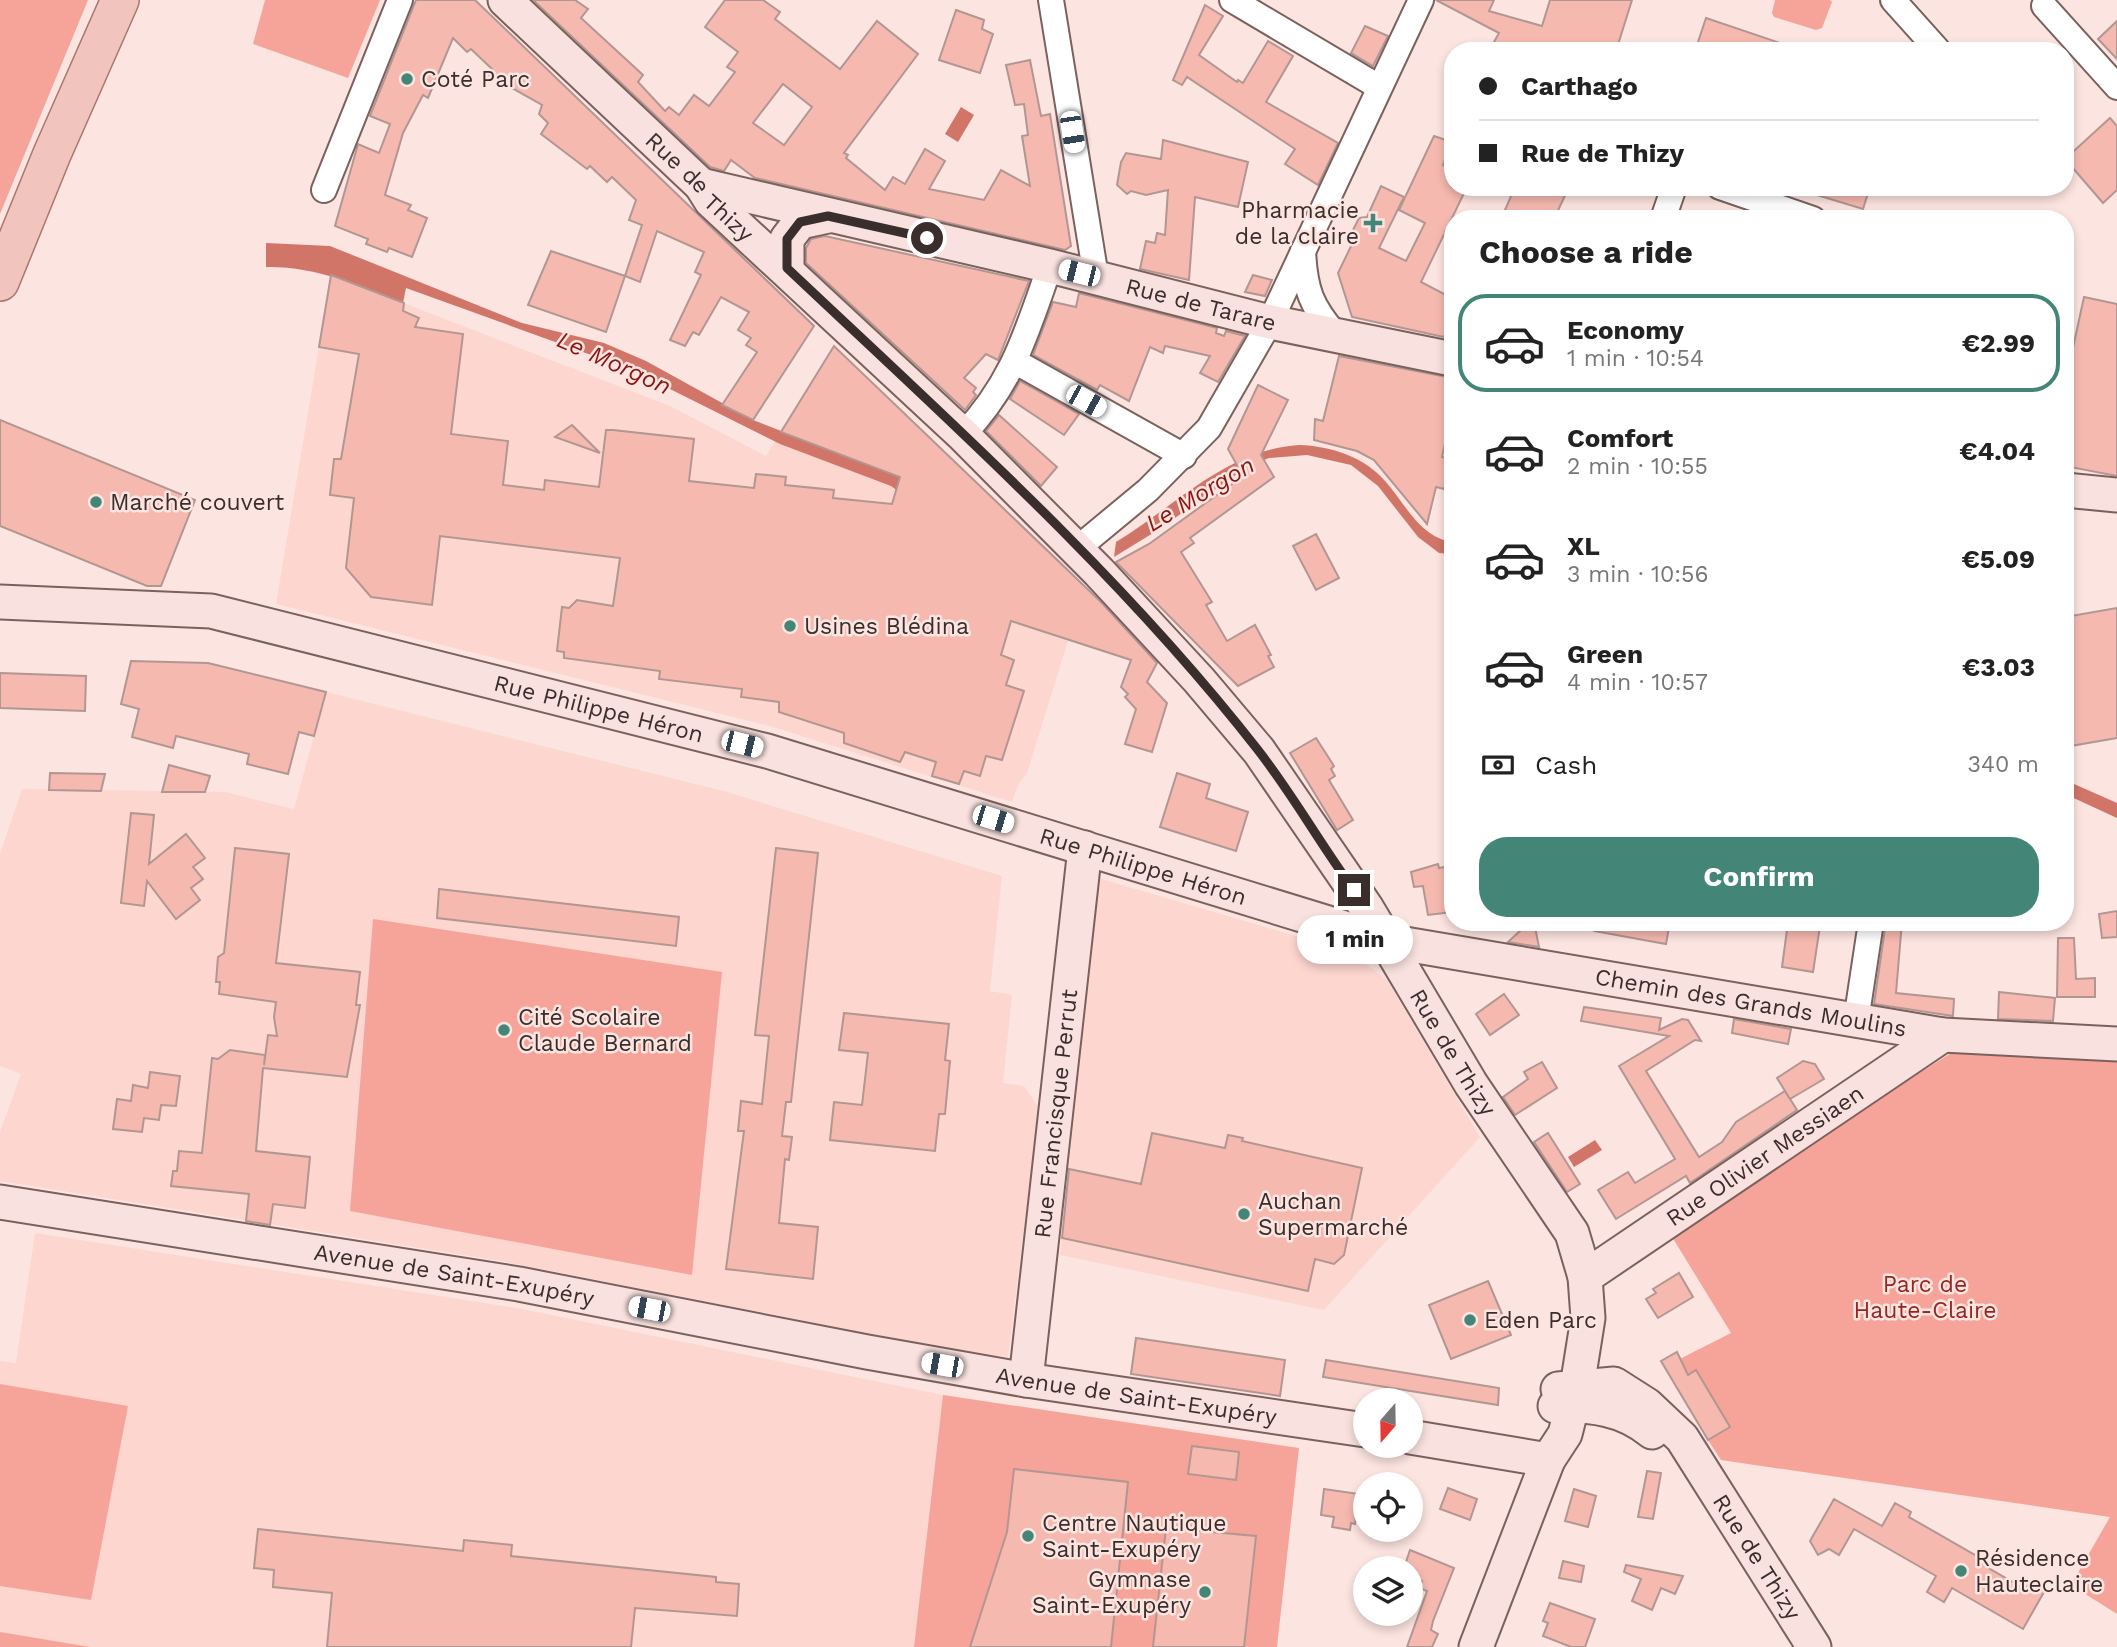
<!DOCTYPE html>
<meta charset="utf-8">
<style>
body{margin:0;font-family:"Work Sans",sans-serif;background:#f6f6f6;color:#222;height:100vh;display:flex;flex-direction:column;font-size:26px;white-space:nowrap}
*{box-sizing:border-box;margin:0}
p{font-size:23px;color:#767676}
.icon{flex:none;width:38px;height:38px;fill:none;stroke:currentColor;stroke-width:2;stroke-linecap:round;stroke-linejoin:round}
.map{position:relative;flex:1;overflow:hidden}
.panel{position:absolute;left:1444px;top:210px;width:630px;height:721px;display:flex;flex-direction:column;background:#fff;border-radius:28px;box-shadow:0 4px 10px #0003}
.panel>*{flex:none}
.banner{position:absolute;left:1444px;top:42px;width:630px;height:154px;border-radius:28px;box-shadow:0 4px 10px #0003;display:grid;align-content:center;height:154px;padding:0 35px;background:#fff}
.needle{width:46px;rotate:200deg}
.tools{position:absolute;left:1353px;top:1388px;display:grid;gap:14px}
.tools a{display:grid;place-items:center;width:70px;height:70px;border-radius:50%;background:#fff;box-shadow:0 4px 10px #0003;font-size:35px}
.end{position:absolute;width:32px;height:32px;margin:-16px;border:9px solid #392e2c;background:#fff;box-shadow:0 0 0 4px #fff}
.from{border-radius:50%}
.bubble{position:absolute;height:49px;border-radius:24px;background:#fff;box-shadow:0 4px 10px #0003;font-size:23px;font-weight:700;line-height:49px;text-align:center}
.car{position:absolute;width:21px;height:42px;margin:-21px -10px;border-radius:9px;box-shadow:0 0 5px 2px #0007;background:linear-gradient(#fff 24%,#345 0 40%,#fff 0 76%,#345 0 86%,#fff 0)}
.banner b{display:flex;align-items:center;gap:24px;height:66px;font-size:26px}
.banner b+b{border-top:2px solid #e0e0e0}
.banner i{width:18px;height:18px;background:#222}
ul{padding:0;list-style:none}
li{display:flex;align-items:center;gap:21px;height:98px;margin:0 14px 10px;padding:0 21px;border:4px solid transparent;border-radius:28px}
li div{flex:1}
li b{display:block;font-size:26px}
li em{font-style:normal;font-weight:700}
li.on{border-color:#438678}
li>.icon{width:63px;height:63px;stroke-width:1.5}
h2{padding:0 35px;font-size:32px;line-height:84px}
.pay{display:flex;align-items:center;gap:18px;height:77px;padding:0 35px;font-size:26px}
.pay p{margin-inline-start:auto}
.primary-button{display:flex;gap:14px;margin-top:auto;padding:14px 35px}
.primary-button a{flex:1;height:80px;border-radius:28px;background:#438678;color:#fff;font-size:28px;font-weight:700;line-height:80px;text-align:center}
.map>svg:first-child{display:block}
.built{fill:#fdd6d0}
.green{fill:#f6a499}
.water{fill:#d17569}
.building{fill:#f5b9b0;stroke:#b29692;stroke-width:2;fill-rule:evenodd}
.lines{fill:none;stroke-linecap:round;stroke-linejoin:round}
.street-casing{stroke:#7b615d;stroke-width:28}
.secondary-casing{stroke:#7b615d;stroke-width:37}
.primary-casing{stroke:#aa766e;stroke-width:40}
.street{stroke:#fff;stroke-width:24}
.secondary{stroke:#f8e1de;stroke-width:33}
.primary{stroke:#f1c4be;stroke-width:37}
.route{stroke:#392e2c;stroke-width:9}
.poi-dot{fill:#438678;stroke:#fce4e0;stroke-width:2.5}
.labels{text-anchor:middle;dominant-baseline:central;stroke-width:5;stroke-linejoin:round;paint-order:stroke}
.poi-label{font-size:23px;fill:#392e2c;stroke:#fce4e0;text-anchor:start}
.street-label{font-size:23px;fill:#392e2c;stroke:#fce4e0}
.park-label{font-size:23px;fill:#95261f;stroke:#fce4e0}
.water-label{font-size:24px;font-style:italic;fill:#861612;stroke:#fce4e0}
</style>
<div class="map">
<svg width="2117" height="1647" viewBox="0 0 2117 1647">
<rect width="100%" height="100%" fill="#fce4e0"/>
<g class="built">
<polygon points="331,275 670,406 766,456 834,346 1067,567 1017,623 1068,641 1027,773 1018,785 1012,802 770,726 276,604"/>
<polygon points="326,692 727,792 1002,876 990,991 1012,995 1003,1083 1024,1086 1039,1108 1008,1357 949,1349 501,1261 0,1181 0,1132 21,1074 0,1066 0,854 22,789 225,792 294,809"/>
<polygon points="1098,878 1350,952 1387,980 1480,1137 1324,1310 1060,1255"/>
<polygon points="35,1233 517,1308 943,1395 914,1647 0,1647 0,1361 16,1363"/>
</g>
<g class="green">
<polygon points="0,0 88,0 0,214"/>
<polygon points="265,0 380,0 348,78 253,44"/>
<polygon points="1775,0 1830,0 1832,2 1822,28 1816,30 1774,17 1772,13"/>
<polygon points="373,919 722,972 692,1275 350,1211"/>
<polygon points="1959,1048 2117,1062 2117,1614 2071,1585 2110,1517 1721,1460 1708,1440 1730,1426 1696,1371 1674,1384 1664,1367 1731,1333 1669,1232"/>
<polygon points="0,1384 128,1406 91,1600 0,1586"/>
<polygon points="943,1395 1299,1448 1277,1647 914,1647"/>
<polygon points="0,1632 90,1647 0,1647"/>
</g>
<g class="water">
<polygon points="961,107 974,115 958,142 945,134"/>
<path d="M266,243L330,246L522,323L604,343L646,361L753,420L901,478L907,498L891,486L780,444L630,369L406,288L403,303C358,285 315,266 266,267Z"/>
<path d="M1299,445C1331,446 1365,457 1386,482C1406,505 1420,537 1452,542V554L1439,553L1418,537L1378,486L1351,465L1307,455L1269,458L1247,467L1158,530L1114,557L1116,542C1177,505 1226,450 1299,445Z"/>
<polygon points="2065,780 2117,803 2117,818 2065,794"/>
<polygon points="1595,1140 1602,1150 1574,1167 1568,1157"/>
</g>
<g class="building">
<polygon points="416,0 475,0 814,326 753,420 722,405 757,352 746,345 751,338 738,330 749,312 721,297 699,335 693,332 685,346 670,340 701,275 695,272 704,252 657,231 640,282 625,276 642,225 629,220 636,200 612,177 607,182 590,166 587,169 541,134 548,123 539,114 542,105 489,75 492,69 471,49 467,52 453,38 428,98 423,95 403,133 385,195 411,205 408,210 427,218 412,257 389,248 387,252 366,244 368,239 335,226 358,144 379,153 390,124 370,116"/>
<path d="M533,0H575L588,9L581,18L643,75L638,82L665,111L669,107L679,115L694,95L709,106L735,72L727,67L738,52L705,27L725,0H763L780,12L775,19L840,69L877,21L918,54L844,153L848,155L846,158L885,190L893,177L905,184L925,149L945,161L929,189L984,200L1001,170L1030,186L1022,136L1028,135L1024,104L1015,105L1006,65L1030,60L1041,116L1050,114L1071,246L1065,250L755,178L731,160L724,171L710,167ZM783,84L812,107L784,145L753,123Z"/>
<polygon points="1436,0 1494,0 1489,11 1542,26 1550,0 1632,0 1616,51 1489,51 1499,33"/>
<polygon points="1205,5 1223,16 1199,55 1237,82 1238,80 1243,83 1268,41 1293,56 1266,102 1338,143 1318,185 1285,164 1295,149 1187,77 1182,85 1173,80"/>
<polygon points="956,10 984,20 982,29 993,34 980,73 939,60"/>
<polygon points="1706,18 1795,48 1795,51 1695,51"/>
<polygon points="2117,21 2117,59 2098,39"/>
<polygon points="1365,26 1388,36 1373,66 1351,53"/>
<polygon points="2110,118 2117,126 2117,190 2103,203 2065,159"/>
<polygon points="1434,136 1452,142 1443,165 1452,170 1452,187 1467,187 1421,282 1452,298 1452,320 1444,337 1352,317 1338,273 1354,240 1352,232 1359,218 1367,217 1381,186 1404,197 1379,248 1406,261 1425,223 1399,210"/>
<polygon points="1163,140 1248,162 1238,207 1195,197 1189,280 1140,269 1146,241 1155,243 1157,233 1165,235 1168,190 1146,195 1131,191 1127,194 1117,185 1121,162 1126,153 1161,159"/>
<polygon points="1515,187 1569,187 1554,219 1501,219"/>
<polygon points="1805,187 1870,187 1863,209 1804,191"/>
<polygon points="825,236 1029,281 998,360 986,354 964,378 976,388 973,392 976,395 965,410 806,263 806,248 811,239"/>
<polygon points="551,251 625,276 606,332 528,305"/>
<polygon points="331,275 404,303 403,311 419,318 415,327 463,334 451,434 508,441 503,485 544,490 545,480 599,487 606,430 613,430 694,439 689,481 754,488 756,474 786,477 785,485 834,490 833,498 892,504 900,477 781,432 834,346 1101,602 1157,663 1147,682 1167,703 1152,752 1125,744 1136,709 1125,697 1128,694 1121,687 1131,660 1011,621 1001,655 1014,660 1006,685 1024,691 1002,760 986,756 980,776 964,771 959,784 932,776 936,762 905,752 900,762 844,743 844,733 779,712 779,702 741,697 742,689 659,679 660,671 564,658 564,652 557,651 562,607 569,608 577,600 613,606 620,558 440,536 432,605 371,597 346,568 354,498 330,495 334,459 341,459 359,354 319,347"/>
<polygon points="1253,275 1272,280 1265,296 1245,292"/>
<polygon points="1079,293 1217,328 1216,333 1224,336 1226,331 1245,336 1218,382 1200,373 1210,356 1165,346 1163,353 1150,347 1129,401 1100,385 1097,390 1033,355 1053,302 1076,307"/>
<polygon points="2084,297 2117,304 2117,476 2065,466 2065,355 2071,357"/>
<polygon points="1339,356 1452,378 1452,413 1442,457 1452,460 1452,483 1446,482 1444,489 1436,487 1427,524 1374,460 1357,451 1314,440 1315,419 1323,421"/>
<polygon points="1020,381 1079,414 1064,435 1010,399"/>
<polygon points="1258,385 1288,400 1261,455 1274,477 1190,538 1194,543 1181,552 1212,602 1206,605 1227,641 1255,625 1271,655 1268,656 1274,667 1238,686 1116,562 1149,544 1243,476 1228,449"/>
<polygon points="999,415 1057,467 1041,486 986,431"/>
<polygon points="0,420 195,500 161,586 147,586 0,526"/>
<polygon points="572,425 600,453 555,437"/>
<polygon points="1316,534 1339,578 1316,590 1293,546"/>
<polygon points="2117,608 2117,738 2065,747 2065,617"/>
<polygon points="131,661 208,663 326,692 314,736 299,732 288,774 247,764 249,754 176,736 173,748 132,737 139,709 121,704"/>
<polygon points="0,673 86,676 85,711 0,708"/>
<polygon points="1316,738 1334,766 1331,769 1335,776 1329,780 1353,820 1337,830 1290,753"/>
<polygon points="169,765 210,776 205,792 162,792"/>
<polygon points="50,773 105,774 101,791 49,790"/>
<polygon points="1177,773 1210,784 1206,798 1248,812 1236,851 1160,827"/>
<polygon points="131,813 154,815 149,864 186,834 205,858 193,867 203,879 191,888 200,900 176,919 147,881 144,906 121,903"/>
<polygon points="235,848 289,854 276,963 360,972 356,1005 360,1005 347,1077 263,1068 256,1151 310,1157 305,1208 273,1204 270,1225 246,1221 249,1194 171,1186 173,1171 177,1171 179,1151 202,1153 212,1058 218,1059 230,1050 265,1055 264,1065 268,1035 277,1036 274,1017 276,1002 219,994 220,982 216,982 218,957 224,953"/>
<polygon points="776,848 818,853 791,1102 786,1102 782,1136 792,1137 789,1160 785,1159 779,1223 818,1227 813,1279 726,1269 744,1131 738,1131 741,1101 762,1104 769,1036 755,1035"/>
<polygon points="1438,864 1439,868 1450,866 1452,912 1428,915 1423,886 1414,887 1411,872"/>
<polygon points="439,889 679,917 676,946 437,918"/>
<polygon points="2117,911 2117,937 2102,938 2099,914"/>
<polygon points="1595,922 1670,922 1666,944 1594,931"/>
<polygon points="1788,922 1820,926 1813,972 1782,967"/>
<polygon points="1886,922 1902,922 1896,993 1954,999 1953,1016 1874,1004"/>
<polygon points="1535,927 1539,947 1508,942 1522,929"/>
<polygon points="2058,938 2074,938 2076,979 2095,978 2095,997 2057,997"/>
<polygon points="1999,992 2055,998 2053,1021 1998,1019"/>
<polygon points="1504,994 1519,1015 1490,1035 1476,1014"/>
<polygon points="1584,1007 1661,1018 1659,1030 1682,1019 1688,1020 1701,1041 1695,1040 1646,1071 1699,1157 1722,1142 1736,1122 1785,1091 1797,1110 1690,1183 1686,1176 1616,1219 1598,1190 1628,1172 1635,1183 1675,1159 1619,1066 1669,1036 1581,1021"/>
<polygon points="844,1013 949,1024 945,1060 950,1061 945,1114 939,1114 935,1151 830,1140 834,1102 862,1105 868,1053 839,1050"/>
<polygon points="1734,1019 1791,1029 1788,1044 1732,1033"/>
<polygon points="1803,1061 1815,1064 1824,1079 1790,1099 1777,1078"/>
<polygon points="1542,1062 1557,1088 1515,1115 1503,1097 1528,1079 1524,1072"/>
<polygon points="150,1072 180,1076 176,1106 161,1105 159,1120 144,1118 142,1132 113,1129 117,1099 131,1101 133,1085 148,1088"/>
<polygon points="1152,1133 1225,1148 1228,1135 1243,1138 1242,1141 1362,1168 1344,1255 1334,1264 1315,1259 1308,1291 1062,1238 1069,1169 1141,1184"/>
<polygon points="1548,1133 1580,1184 1567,1192 1534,1142"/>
<polygon points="1679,1273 1693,1297 1658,1318 1646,1299 1656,1293 1653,1289"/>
<polygon points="1488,1281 1511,1335 1451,1359 1429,1305"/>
<polygon points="1136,1338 1285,1360 1280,1396 1131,1374"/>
<polygon points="1677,1352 1688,1375 1696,1370 1730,1427 1708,1440 1661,1361"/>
<polygon points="1326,1360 1499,1388 1498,1405 1323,1377"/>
<polygon points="1192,1446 1239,1452 1236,1480 1188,1474"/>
<polygon points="1014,1469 1128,1482 1111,1647 970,1647 1007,1532"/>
<polygon points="1647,1471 1661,1473 1653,1519 1638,1517"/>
<polygon points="1448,1488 1477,1499 1470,1520 1440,1509"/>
<polygon points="1324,1489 1359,1494 1355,1524 1351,1523 1350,1530 1332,1527 1334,1517 1321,1515"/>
<polygon points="1574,1489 1596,1496 1588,1527 1565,1521"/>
<polygon points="1834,1499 1882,1526 1895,1503 1911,1512 1909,1517 1987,1562 1985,1566 2025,1589 2029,1583 2044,1592 2023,1629 1952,1588 1944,1602 1927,1592 1936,1576 1854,1529 1839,1555 1829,1549 1818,1555 1810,1541"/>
<polygon points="1166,1528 1256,1536 1244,1647 1153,1647"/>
<polygon points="258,1529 463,1551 464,1540 512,1545 511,1556 716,1577 716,1582 739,1584 737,1616 635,1608 631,1647 327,1647 332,1593 273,1587 274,1570 254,1568"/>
<polygon points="1410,1550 1454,1568 1433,1621 1431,1630 1438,1634 1432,1647 1407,1647 1427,1591 1419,1588 1422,1581 1410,1577 1410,1568 1404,1568"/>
<polygon points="1563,1561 1584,1566 1581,1582 1559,1578"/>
<polygon points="1626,1565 1683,1576 1675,1594 1661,1588 1652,1610 1632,1601 1641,1579 1624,1572"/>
<polygon points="1550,1603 1595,1619 1585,1647 1571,1647 1543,1636 1548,1623 1543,1621"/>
</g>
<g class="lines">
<g class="street-casing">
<g id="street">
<polyline points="1051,0 1096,277"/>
<polyline points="1232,0 1379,87"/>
<polyline points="1893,0 1937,49"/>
<polyline points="2044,6 2117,87"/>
<polyline points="1720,187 1813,219"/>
<polyline points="324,190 400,0"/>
<polyline points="1663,219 1674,187"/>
<path d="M1303,251C1305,290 1311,306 1336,335"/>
<polyline points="1016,362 1184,456"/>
<path d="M963,435C1014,381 1026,333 1050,266"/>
<polyline points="1078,548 1148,490 1209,428 1270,322 1421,0"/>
<polyline points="1856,1021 1871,922"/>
</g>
</g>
<g class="secondary-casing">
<g id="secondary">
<path id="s1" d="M505,0L701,185L711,201L963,435L1099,572L1199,680L1259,751L1366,907L1471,1084L1572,1233L1585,1277L1588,1318L1577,1387L1565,1434L1548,1460L1476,1647"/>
<path id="s2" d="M701,185L1050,266L1270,322L1452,359"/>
<polyline points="787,268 787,239 800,222 828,216"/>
<polyline points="2065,490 2117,495"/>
<path id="s3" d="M0,602L211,611L767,751L1387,941L1943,1035L2117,1044"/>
<path id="s4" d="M0,1202L519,1284L867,1352L1026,1380L1365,1430"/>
<path id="s5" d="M1585,1277L1943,1035"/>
<path id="s6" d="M1026,1380L1085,848"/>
<path id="s7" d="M1558,1389L1614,1384L1647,1405L1682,1438L1814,1647"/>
<path d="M1555,1406C1592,1405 1623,1408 1652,1432"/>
<polyline points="1410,1437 1548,1460"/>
</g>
</g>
<g class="primary-casing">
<polyline id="primary" points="0,282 52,154 120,0"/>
</g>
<use href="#street" class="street"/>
<use href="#secondary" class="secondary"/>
<use href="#primary" class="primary"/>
</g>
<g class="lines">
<path class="route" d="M927,238L828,216L800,222L787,239V268C949,421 1121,574 1258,750C1293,795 1321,845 1354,890"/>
</g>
<g class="poi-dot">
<circle cx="407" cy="79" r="7"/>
<path d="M1369.5 212.5h7v7h7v7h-7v7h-7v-7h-7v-7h7z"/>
<circle cx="96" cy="502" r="7"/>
<circle cx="790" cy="626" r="7"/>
<circle cx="504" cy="1030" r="7"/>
<circle cx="1244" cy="1214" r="7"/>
<circle cx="1470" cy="1320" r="7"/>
<circle cx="1028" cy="1536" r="7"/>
<circle cx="1961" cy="1571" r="7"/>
<circle cx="1205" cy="1592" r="7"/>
</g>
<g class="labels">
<g class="poi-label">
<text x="421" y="79">Coté Parc</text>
<text x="1359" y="210" text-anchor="end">Pharmacie<tspan x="1359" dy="26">de la claire</tspan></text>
<text x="110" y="502">Marché couvert</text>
<text x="804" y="626">Usines Blédina</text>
<text x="518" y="1017">Cité Scolaire<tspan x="518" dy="26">Claude Bernard</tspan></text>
<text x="1258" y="1201">Auchan<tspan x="1258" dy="26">Supermarché</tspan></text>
<text x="1484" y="1320">Eden Parc</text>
<text x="1042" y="1523">Centre Nautique<tspan x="1042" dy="26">Saint-Exupéry</tspan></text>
<text x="1975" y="1558">Résidence<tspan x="1975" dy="26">Hauteclaire</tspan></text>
<text x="1191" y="1579" text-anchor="end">Gymnase<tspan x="1191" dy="26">Saint-Exupéry</tspan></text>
</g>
<g class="street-label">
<text stroke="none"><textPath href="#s1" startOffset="270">Rue de Thizy</textPath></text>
<text stroke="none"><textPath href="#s2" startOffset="514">Rue de Tarare</textPath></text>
<text stroke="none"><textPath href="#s3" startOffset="611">Rue Philippe Héron</textPath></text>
<text stroke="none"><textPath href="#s3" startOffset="1178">Rue Philippe Héron</textPath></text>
<text stroke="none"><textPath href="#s3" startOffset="1802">Chemin des Grands Moulins</textPath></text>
<text stroke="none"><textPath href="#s1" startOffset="1424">Rue de Thizy</textPath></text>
<text stroke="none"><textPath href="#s6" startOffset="268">Rue Francisque Perrut</textPath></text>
<text stroke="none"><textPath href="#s5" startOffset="217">Rue Olivier Messiaen</textPath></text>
<text stroke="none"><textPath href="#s4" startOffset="460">Avenue de Saint-Exupéry</textPath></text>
<text stroke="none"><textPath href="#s4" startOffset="1153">Avenue de Saint-Exupéry</textPath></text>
<text stroke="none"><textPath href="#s7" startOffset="284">Rue de Thizy</textPath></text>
</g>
<g class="park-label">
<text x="1925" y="1284">Parc de<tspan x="1925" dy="26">Haute-Claire</tspan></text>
</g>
<g class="water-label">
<text transform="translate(614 363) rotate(24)">Le Morgon</text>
<text transform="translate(1200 494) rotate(-31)">Le Morgon</text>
</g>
</g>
</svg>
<div class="tools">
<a><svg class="needle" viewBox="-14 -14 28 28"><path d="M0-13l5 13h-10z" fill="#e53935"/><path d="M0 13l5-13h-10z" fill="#767676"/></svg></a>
<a><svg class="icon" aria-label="locate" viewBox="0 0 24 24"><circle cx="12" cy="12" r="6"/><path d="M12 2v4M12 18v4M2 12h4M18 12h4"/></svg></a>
<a><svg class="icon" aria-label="layers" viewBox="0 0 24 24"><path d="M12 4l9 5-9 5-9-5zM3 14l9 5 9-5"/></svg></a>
</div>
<i class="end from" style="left:927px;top:238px"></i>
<i class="end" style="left:1354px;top:890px"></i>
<div class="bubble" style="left:1297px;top:915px;width:116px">1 min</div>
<i class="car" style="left:1072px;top:132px;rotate:171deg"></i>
<i class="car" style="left:1079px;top:273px;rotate:284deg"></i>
<i class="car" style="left:1086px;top:401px;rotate:119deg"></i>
<i class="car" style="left:742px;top:744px;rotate:104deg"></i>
<i class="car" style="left:993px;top:819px;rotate:107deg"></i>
<i class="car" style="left:649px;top:1309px;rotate:281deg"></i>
<i class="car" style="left:942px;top:1365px;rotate:280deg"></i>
<div class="banner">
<b><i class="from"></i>Carthago</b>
<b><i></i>Rue de Thizy</b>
</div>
<section class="panel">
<h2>Choose a ride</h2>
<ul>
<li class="on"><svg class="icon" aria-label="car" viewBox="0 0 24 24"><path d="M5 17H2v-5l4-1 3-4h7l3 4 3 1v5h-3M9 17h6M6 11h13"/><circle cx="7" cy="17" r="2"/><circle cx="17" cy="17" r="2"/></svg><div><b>Economy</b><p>1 min · 10:54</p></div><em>€2.99</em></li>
<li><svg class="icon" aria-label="car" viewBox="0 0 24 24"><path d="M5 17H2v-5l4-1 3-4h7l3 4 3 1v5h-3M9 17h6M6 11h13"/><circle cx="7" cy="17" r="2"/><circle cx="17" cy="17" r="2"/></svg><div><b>Comfort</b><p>2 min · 10:55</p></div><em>€4.04</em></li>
<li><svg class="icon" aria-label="car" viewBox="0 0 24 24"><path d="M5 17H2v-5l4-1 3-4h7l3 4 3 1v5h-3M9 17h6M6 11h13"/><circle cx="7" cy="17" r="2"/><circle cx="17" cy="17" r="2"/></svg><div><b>XL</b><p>3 min · 10:56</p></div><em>€5.09</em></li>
<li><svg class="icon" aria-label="car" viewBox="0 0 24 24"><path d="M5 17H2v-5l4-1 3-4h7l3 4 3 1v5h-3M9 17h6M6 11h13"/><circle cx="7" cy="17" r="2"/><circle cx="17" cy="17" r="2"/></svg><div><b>Green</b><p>4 min · 10:57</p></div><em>€3.03</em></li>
</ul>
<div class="pay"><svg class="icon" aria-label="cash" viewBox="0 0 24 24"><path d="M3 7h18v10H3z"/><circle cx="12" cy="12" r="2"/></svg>Cash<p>340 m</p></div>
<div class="primary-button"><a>Confirm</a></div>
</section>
</div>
